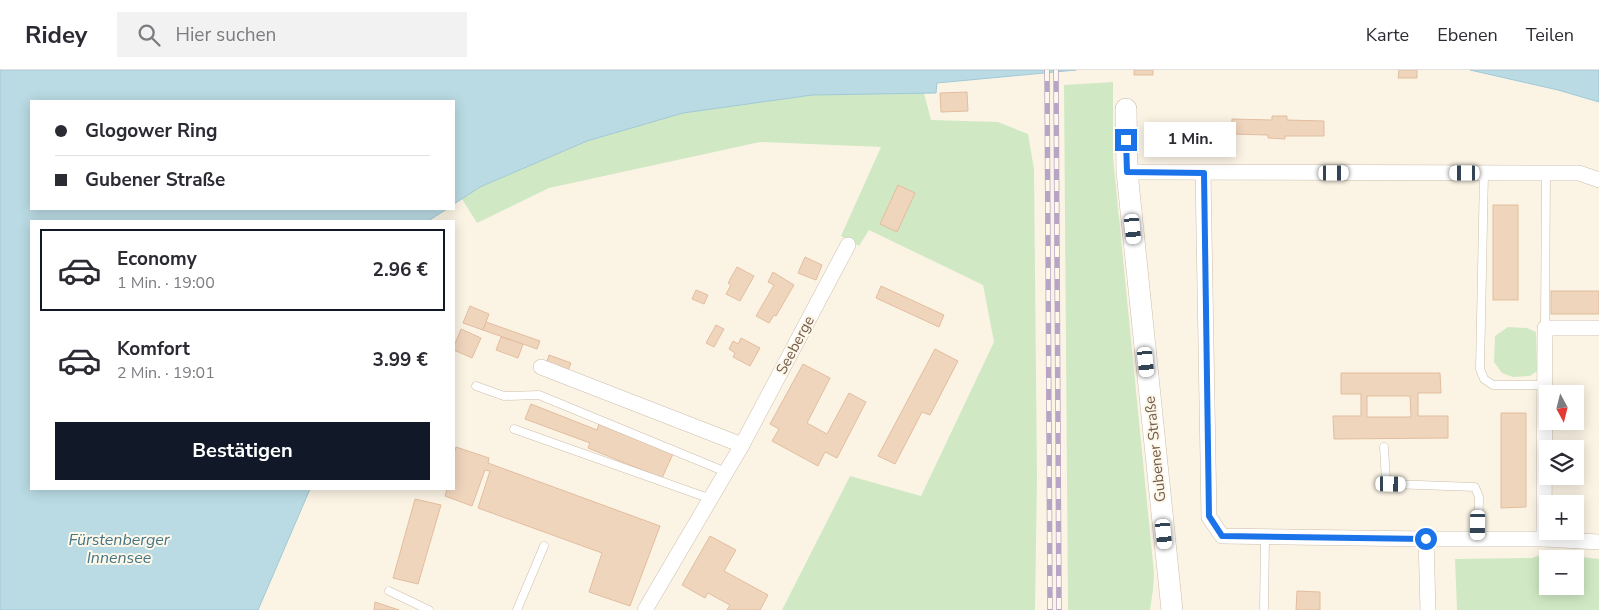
<!DOCTYPE html>
<html lang="de">
<meta charset="utf-8">
<style>
body{margin:0;font-family:"Nunito Sans",sans-serif;background:#f2f2f3;color:#2b2b33;height:100vh;display:flex;flex-direction:column;font-size:19px;white-space:nowrap}
*{box-sizing:border-box;margin:0}
p{font-size:16px;color:#7c7c81}
.icon{flex:none;width:28px;height:28px;fill:none;stroke:currentColor;stroke-width:2;stroke-linecap:round;stroke-linejoin:round}
.map{position:relative;flex:1;overflow:hidden}
.details{position:absolute;left:30px;top:150px;width:425px;height:270px;display:flex;flex-direction:column;background:#fff;border-radius:0px;box-shadow:0 2px 12px #0003}
.details>*{flex:none}
.banner{position:absolute;left:30px;top:30px;width:425px;height:110px;border-radius:0px;box-shadow:0 2px 12px #0003;display:grid;align-content:center;height:110px;padding:0 25px;background:#fff}
.needle{width:32px;rotate:173deg}
.controls{position:absolute;left:1539px;top:315px;display:grid;gap:10px}
.controls a{display:grid;place-items:center;width:45px;height:45px;border-radius:0px;background:#fff;box-shadow:0 2px 12px #0003;font-size:25px}
.end{position:absolute;width:22px;height:22px;margin:-11px;border:6px solid #1a73e8;background:#fff;box-shadow:0 0 0 2px #fff}
.from{border-radius:50%}
.bubble{position:absolute;height:35px;border-radius:0px;background:#fff;box-shadow:0 2px 12px #0003;font-size:16px;font-weight:700;line-height:35px;text-align:center}
.car{position:absolute;width:15px;height:30px;margin:-15px -8px;border-radius:6px;box-shadow:0 0 4px 1px #0007;background:linear-gradient(#fff 24%,#345 0 40%,#fff 0 76%,#345 0 86%,#fff 0)}
.banner b{display:flex;align-items:center;gap:18px;height:48px;font-size:19px}
.banner b+b{border-top:1px solid #e1e1e2}
.banner i{width:12px;height:12px;background:#2b2b33}
ul{padding:9px 0 0;list-style:none}
li{display:flex;align-items:center;gap:15px;height:82px;margin:0 10px 8px;padding:0 15px;border:2px solid transparent;border-radius:0px}
li div{flex:1}
li b{display:block;font-size:19px}
li em{font-style:normal;font-weight:700}
li.active{border-color:#111827}
li>.icon{width:45px;height:45px;stroke-width:1.5}
.button{display:flex;gap:10px;margin-top:auto;padding:10px 25px}
.button a{flex:1;height:58px;border-radius:0px;background:#111827;color:#fff;font-size:20px;font-weight:700;line-height:58px;text-align:center}
header{display:flex;align-items:center;gap:30px;box-sizing:border-box;height:70px;padding:0 25px;background:#fff;border-bottom:1px solid #e1e1e2}
header strong{font-size:24px}
nav{display:flex;gap:28px;margin-inline-start:auto;font-size:18px}
.search{width:350px;height:45px;background:#f2f2f3;display:flex;align-items:center;gap:12px;box-sizing:border-box;padding:0 18px;border-radius:0px;color:#7c7c81;font-size:19px}
.map>svg:first-child{display:block}
.green{fill:#d0e9c4;fill-rule:evenodd}
.water{fill:#badbe4;stroke:#a0c9d6}
.building{fill:#f0d5bd;stroke:#e2bd9e;fill-rule:evenodd}
.lines{fill:none;stroke-linecap:round;stroke-linejoin:round}
.lane-casing{stroke:#cdbdab;stroke-width:9}
.street-casing{stroke:#cdbdab;stroke-width:16}
.secondary-casing{stroke:#cfbda9;stroke-width:22}
.lane{stroke:#fff;stroke-width:8}
.street{stroke:#fff;stroke-width:15}
.secondary{stroke:#fff;stroke-width:21}
.rail-casing{stroke:#b8a4c5;stroke-width:5.5}
.rail{stroke:#fef8eb;stroke-width:4;stroke-dasharray:11;stroke-linecap:butt}
.route{stroke:#1a73e8;stroke-width:6}
.labels{text-anchor:middle;dominant-baseline:central;stroke-width:4;stroke-linejoin:round;paint-order:stroke}
.street-label{font-size:15px;fill:#735c4b;stroke:#fef8eb}
.water-label{font-size:16px;font-style:italic;fill:#457686;stroke:#fef8eb}
</style>
<header>
<strong>Ridey</strong>
<div class="search"><svg class="icon" aria-label="search" viewBox="0 0 24 24"><circle cx="10" cy="10" r="6"/><path d="M15 15l6 6"/></svg>Hier suchen</div>
<nav><a>Karte</a><a>Ebenen</a><a>Teilen</a></nav>
</header>
<div class="map">
<svg width="1599" height="540" viewBox="0 0 1599 540">
<rect width="100%" height="100%" fill="#fbf4e5"/>
<g class="green">
<polygon points="1113,12 1113,87 1154,503 1153,520 1150,540 1068,540 1064,15"/>
<polygon points="924,23 931,50 998,52 1028,64 1034,99 1037,407 1035,540 782,540 850,406 921,426 994,272 983,215 869,160 859,176 841,166 881,77 760,72 549,118 477,153 462,129 480,117 587,71 683,43 812,25"/>
<polygon points="1508,257 1527,258 1536,262 1537,301 1530,306 1513,307 1502,303 1494,292 1495,266"/>
<path d="M1545,483L1599,489V540H1457L1455,489L1532,488ZM1548,489H1575V516H1548Z"/>
</g>
<g class="water">
<polygon points="0,0 1076,0 937,13 936,23 812,25 683,43 587,71 480,117 454,134 454,31 31,31 31,139 447,139 428,151 31,151 31,419 310,419 258,540 0,540"/>
<polygon points="1470,0 1599,0 1599,32 1558,20"/>
</g>
<g class="building">
<rect x="1134" y="0" width="19" height="5"/>
<polygon points="1399,0 1417,0 1417,8 1398,8"/>
<polygon points="967,22 968,41 941,42 940,23"/>
<polygon points="1272,46 1287,46 1287,50 1324,51 1324,66 1285,66 1285,69 1268,68 1268,65 1231,64 1232,49 1272,50"/>
<polygon points="1154,56 1172,57 1172,70 1154,69"/>
<polygon points="898,115 915,123 897,162 880,154"/>
<rect x="1493" y="135" width="25" height="95"/>
<polygon points="805,187 822,195 816,210 798,203"/>
<polygon points="737,197 754,206 740,231 726,224 731,215 728,213"/>
<polygon points="773,202 794,215 776,246 774,245 769,253 756,246 774,215 768,212"/>
<polygon points="881,216 944,245 939,257 876,228"/>
<polygon points="696,220 708,225 704,234 692,229"/>
<rect x="1551" y="221" width="48" height="23"/>
<polygon points="470,236 489,244 483,260 463,253"/>
<polygon points="486,252 540,271 537,279 483,260"/>
<polygon points="716,255 724,259 714,277 706,273"/>
<polygon points="461,259 481,268 472,288 454,280 454,276"/>
<polygon points="501,267 523,274 518,288 496,280"/>
<polygon points="741,268 760,278 750,296 733,287 735,283 729,279 733,271 738,274"/>
<polygon points="935,279 958,291 930,345 922,342 895,394 878,386"/>
<polygon points="549,285 571,293 567,303 546,295"/>
<polygon points="803,294 830,308 807,353 827,364 849,323 866,332 837,388 825,382 818,396 772,371 779,359 770,354"/>
<path d="M1341,303H1440L1441,323H1418V346H1448V368L1334,369L1333,346H1361V324H1341ZM1367,326H1410L1411,347H1367Z"/>
<polygon points="531,334 597,360 599,354 673,384 662,408 588,378 590,373 525,349"/>
<polygon points="1501,343 1526,343 1526,437 1501,438"/>
<polygon points="456,377 489,388 488,393 660,456 630,536 589,522 602,483 478,438 490,401 485,400 472,436 445,426 447,419 454,419 454,383"/>
<polygon points="415,429 441,435 418,514 393,508"/>
<polygon points="710,466 736,480 724,501 768,525 760,540 727,540 730,535 708,523 705,528 682,515"/>
<polygon points="1297,521 1320,522 1320,540 1296,540"/>
<polygon points="375,532 399,540 374,540"/>
</g>
<g class="lines">
<g class="lane-casing">
<g id="lane">
<polyline points="1484,103 1480,299 1484,309 1493,315 1545,315"/>
<polyline points="1545,258 1546,103"/>
<polyline points="476,316 504,326 539,325 726,402"/>
<polyline points="514,359 711,429"/>
<polyline points="1384,377 1386,410 1391,414 1475,417 1479,427 1478,469"/>
<polyline points="389,521 429,540"/>
<polyline points="1264,538 1265,468"/>
<polyline points="517,540 544,476"/>
</g>
</g>
<g class="street-casing">
<g id="street">
<polyline points="1127,102 1579,103 1599,110"/>
<polyline points="1203,103 1209,447 1222,466 1426,469 1428,540"/>
<polyline points="541,297 742,375"/>
<polyline points="1426,469 1544,469 1599,472"/>
<polyline points="1544,469 1545,258 1599,258"/>
<polyline points="645,540 742,375 848,175"/>
</g>
</g>
<g class="secondary-casing">
<polyline id="secondary" points="1126,39 1127,102 1172,540"/>
</g>
<use href="#lane" class="lane"/>
<use href="#street" class="street"/>
<use href="#secondary" class="secondary"/>
<g class="rail-casing">
<g id="rail">
<polyline points="1047,0 1050,540"/>
<polyline points="1056,0 1059,540"/>
</g>
</g>
<use href="#rail" class="rail"/>
</g>
<g class="lines">
<polyline class="route" points="1126,70 1127,102 1204,103 1209,446 1222,466 1426,469"/>
</g>
<g class="labels">
<g class="street-label">
<text transform="translate(795 275) rotate(-62)">Seeberge</text>
<text transform="translate(1155 379) rotate(-96)">Gubener Straße</text>
</g>
<g class="water-label">
<text x="119" y="470">Fürstenberger<tspan x="119" dy="18">Innensee</tspan></text>
</g>
</g>
</svg>
<div class="controls">
<a><svg class="needle" viewBox="-14 -14 28 28"><path d="M0-13l5 13h-10z" fill="#e53935"/><path d="M0 13l5-13h-10z" fill="#7c7c81"/></svg></a>
<a><svg class="icon" aria-label="layers" viewBox="0 0 24 24"><path d="M12 4l9 5-9 5-9-5zM3 14l9 5 9-5"/></svg></a>
<a>+</a>
<a>−</a>
</div>
<i class="end from" style="left:1426px;top:469px"></i>
<i class="end" style="left:1126px;top:70px"></i>
<div class="bubble" style="left:1144px;top:52px;width:92px">1 Min.</div>
<i class="car" style="left:1334px;top:103px;rotate:90deg"></i>
<i class="car" style="left:1465px;top:103px;rotate:270deg"></i>
<i class="car" style="left:1133px;top:159px;rotate:174deg"></i>
<i class="car" style="left:1146px;top:292px;rotate:174deg"></i>
<i class="car" style="left:1391px;top:414px;rotate:91deg"></i>
<i class="car" style="left:1478px;top:455px;rotate:181deg"></i>
<i class="car" style="left:1164px;top:464px;rotate:174deg"></i>
<div class="banner">
<b><i class="from"></i>Glogower Ring</b>
<b><i></i>Gubener Straße</b>
</div>
<section class="details">
<ul>
<li class="active"><svg class="icon" aria-label="car" viewBox="0 0 24 24"><path d="M5 17H2v-5l4-1 3-4h7l3 4 3 1v5h-3M9 17h6M6 11h13"/><circle cx="7" cy="17" r="2"/><circle cx="17" cy="17" r="2"/></svg><div><b>Economy</b><p>1 Min. · 19:00</p></div><em>2.96 €</em></li>
<li><svg class="icon" aria-label="car" viewBox="0 0 24 24"><path d="M5 17H2v-5l4-1 3-4h7l3 4 3 1v5h-3M9 17h6M6 11h13"/><circle cx="7" cy="17" r="2"/><circle cx="17" cy="17" r="2"/></svg><div><b>Komfort</b><p>2 Min. · 19:01</p></div><em>3.99 €</em></li>
</ul>
<div class="button"><a>Bestätigen</a></div>
</section>
</div>
